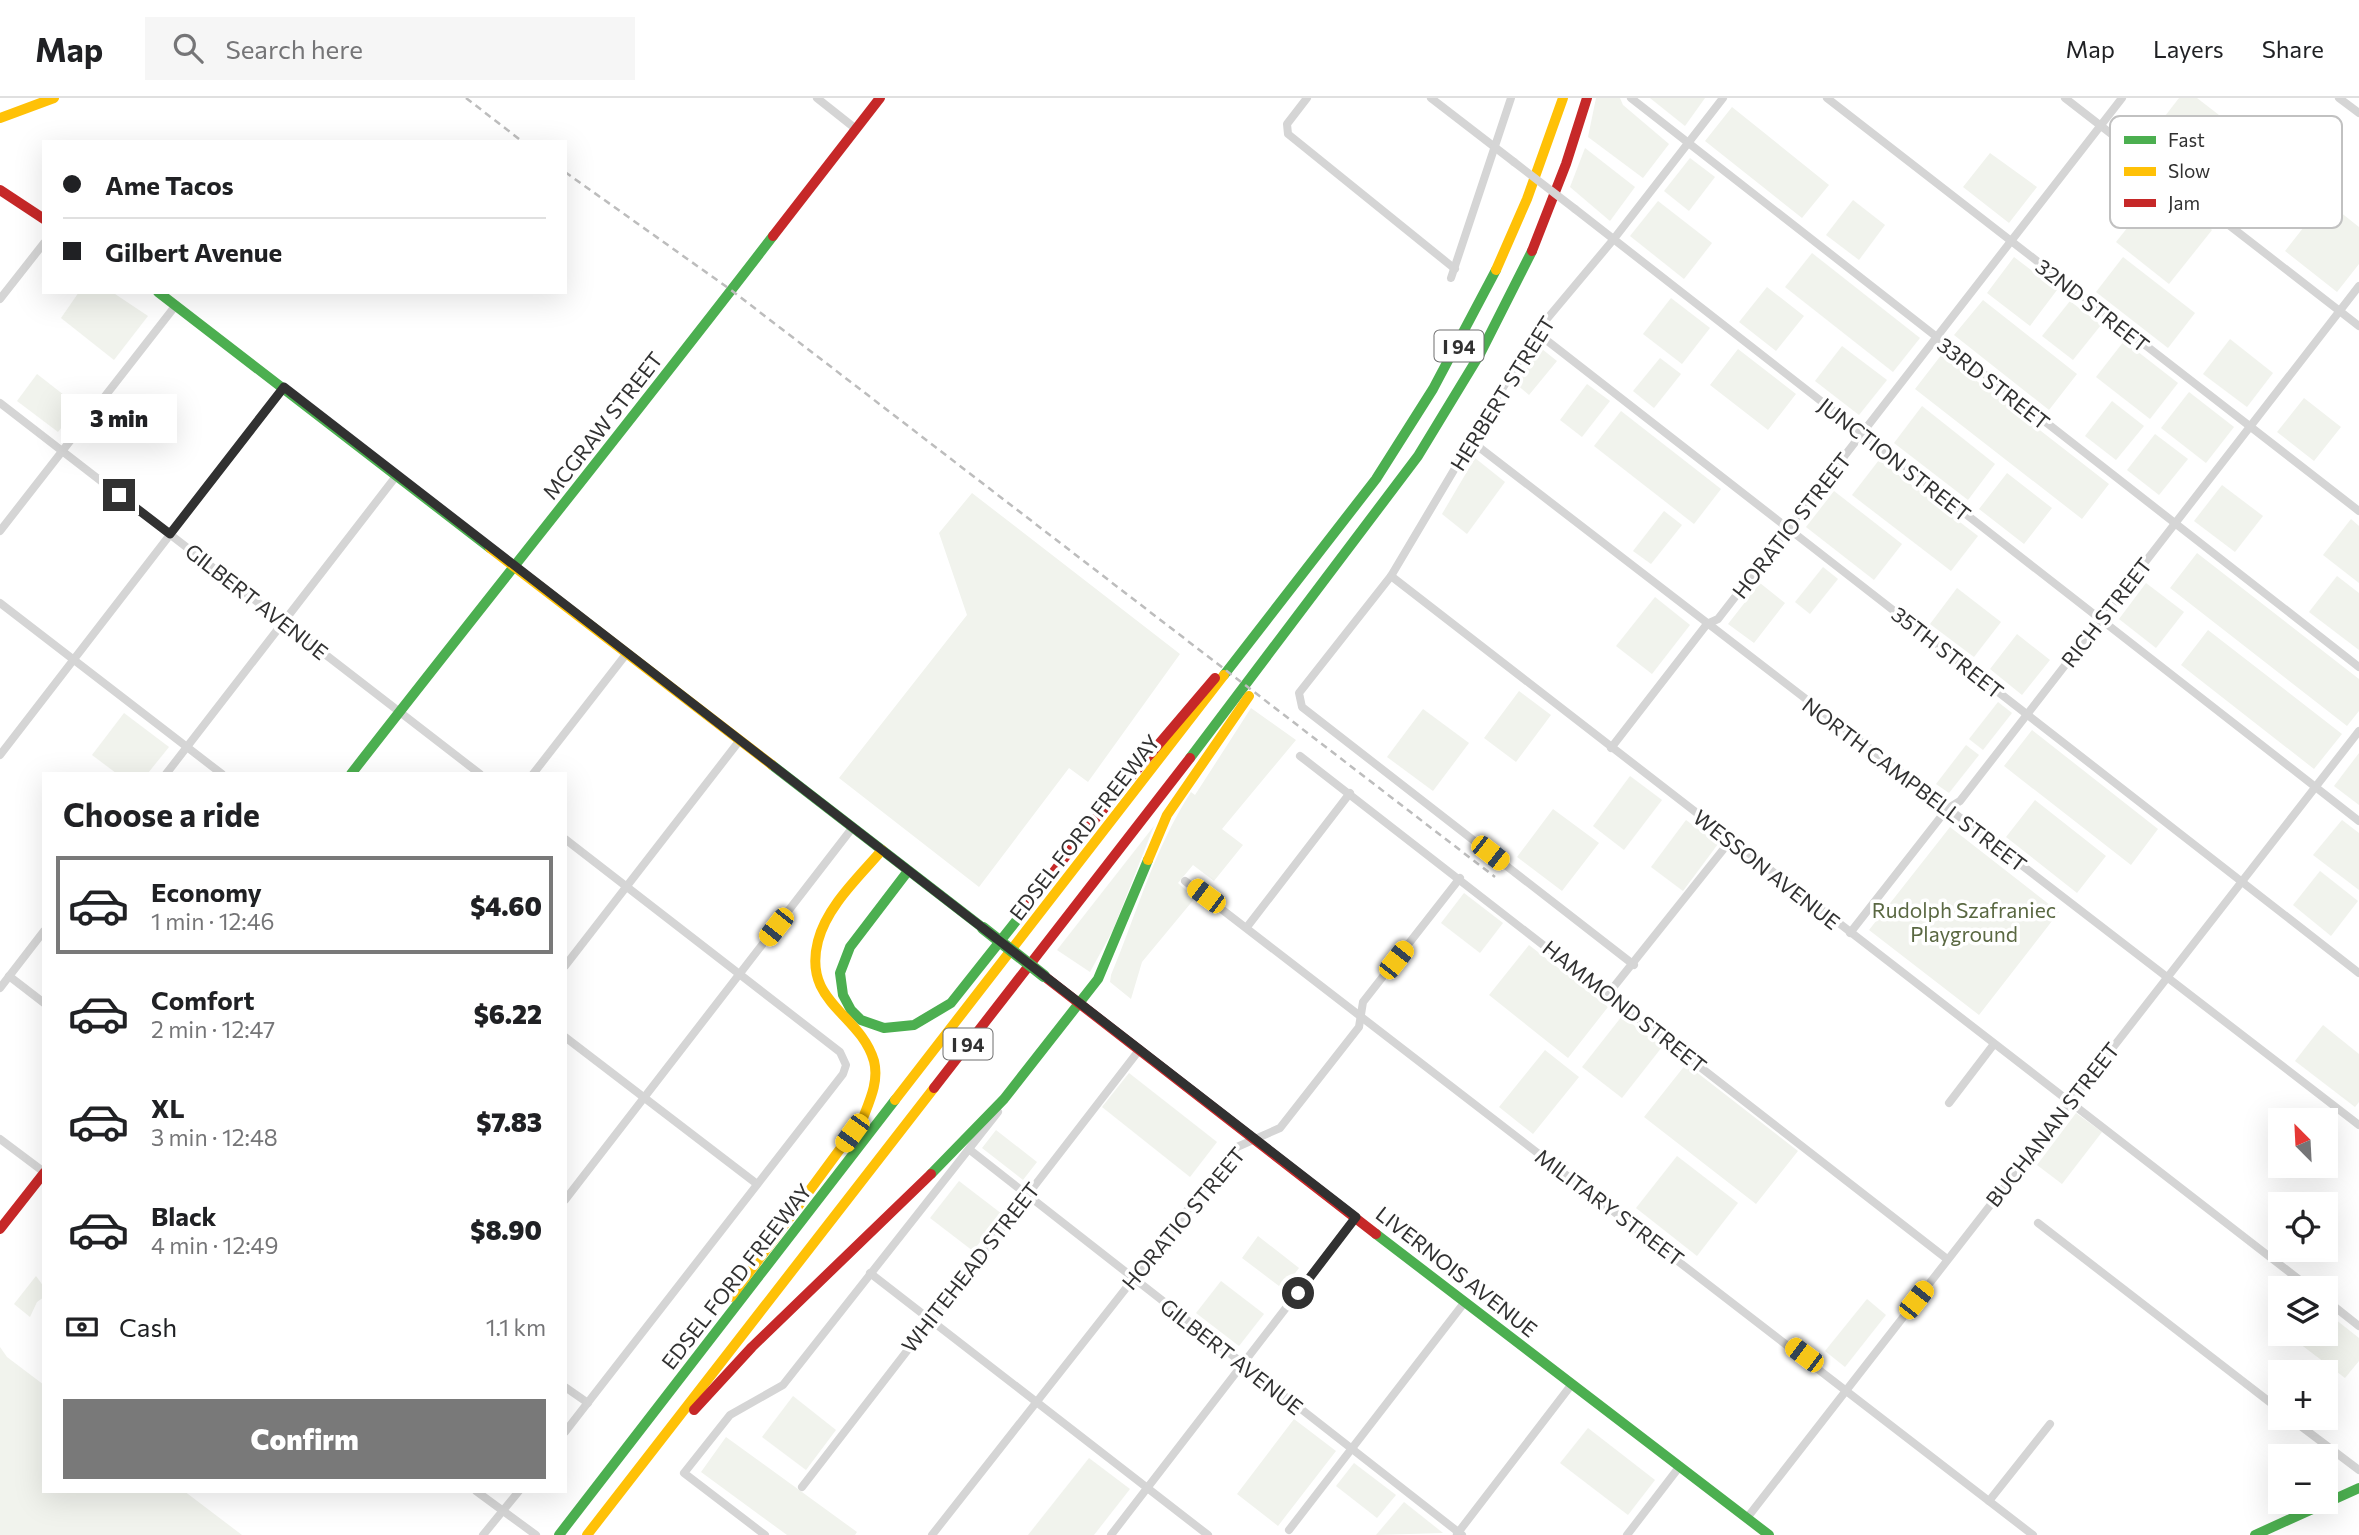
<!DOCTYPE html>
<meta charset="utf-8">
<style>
body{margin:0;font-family:Commissioner,sans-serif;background:#f6f6f6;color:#202124;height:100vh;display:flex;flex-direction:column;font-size:26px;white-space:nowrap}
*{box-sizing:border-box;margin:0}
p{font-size:23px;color:#757577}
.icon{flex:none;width:38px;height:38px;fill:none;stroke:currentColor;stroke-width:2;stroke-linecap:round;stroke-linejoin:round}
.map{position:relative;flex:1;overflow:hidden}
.side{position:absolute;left:42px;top:674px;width:525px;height:721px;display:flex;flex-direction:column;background:#fff;border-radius:0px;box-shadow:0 7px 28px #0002}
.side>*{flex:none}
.guide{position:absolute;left:42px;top:42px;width:525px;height:154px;border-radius:0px;box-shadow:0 7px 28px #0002;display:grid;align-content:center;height:154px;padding:0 21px;background:#fff}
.needle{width:46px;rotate:336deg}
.controls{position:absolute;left:2268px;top:1010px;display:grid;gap:14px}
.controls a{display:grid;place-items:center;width:70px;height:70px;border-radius:0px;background:#fff;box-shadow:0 7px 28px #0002;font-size:35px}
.end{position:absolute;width:32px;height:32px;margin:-16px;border:9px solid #313131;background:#fff;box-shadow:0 0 0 4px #fff}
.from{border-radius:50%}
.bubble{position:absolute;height:49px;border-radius:0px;background:#fff;box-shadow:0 7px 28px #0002;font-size:23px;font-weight:800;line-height:49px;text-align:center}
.car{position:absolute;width:21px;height:42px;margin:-21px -10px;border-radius:9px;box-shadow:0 0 5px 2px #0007;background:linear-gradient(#f5c518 24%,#345 0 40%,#f5c518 0 76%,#345 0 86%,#f5c518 0)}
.guide b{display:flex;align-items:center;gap:24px;height:66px;font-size:26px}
.guide b+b{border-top:2px solid #e0e0e0}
.guide i{width:18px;height:18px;background:#202124}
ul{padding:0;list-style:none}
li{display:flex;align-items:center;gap:21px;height:98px;margin:0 14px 10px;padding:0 7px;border:4px solid transparent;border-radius:0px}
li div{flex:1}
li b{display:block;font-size:26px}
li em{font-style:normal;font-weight:800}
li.active{border-color:#797979}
li>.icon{width:63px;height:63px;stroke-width:1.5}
h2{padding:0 21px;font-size:32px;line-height:84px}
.pay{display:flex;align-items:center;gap:18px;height:77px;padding:0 21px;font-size:26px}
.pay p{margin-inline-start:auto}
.button{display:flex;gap:14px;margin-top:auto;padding:14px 21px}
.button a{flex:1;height:80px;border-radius:0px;background:#797979;color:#fff;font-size:28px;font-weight:800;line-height:80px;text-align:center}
header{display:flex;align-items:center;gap:42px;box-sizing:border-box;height:98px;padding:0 35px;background:#fff;border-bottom:2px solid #e0e0e0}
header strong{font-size:33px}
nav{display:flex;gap:38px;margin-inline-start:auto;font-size:24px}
.search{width:490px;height:63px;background:#f6f6f6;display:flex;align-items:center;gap:18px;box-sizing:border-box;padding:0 24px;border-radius:0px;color:#757577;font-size:26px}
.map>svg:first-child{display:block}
.green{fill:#f1f3ed}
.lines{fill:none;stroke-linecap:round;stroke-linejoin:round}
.street{stroke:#d5d5d5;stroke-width:8}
.fast{stroke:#4caf50;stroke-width:10}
.slow{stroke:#ffc107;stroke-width:10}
.jam{stroke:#c62828;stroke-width:10}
.rail{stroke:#bdbdbd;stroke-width:2.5;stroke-dasharray:7 5;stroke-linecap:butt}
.street-bridge{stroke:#d5d5d5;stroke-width:8}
.fast-bridge{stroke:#4caf50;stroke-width:12}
.route{stroke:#313131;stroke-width:9}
.labels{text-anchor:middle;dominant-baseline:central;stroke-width:7;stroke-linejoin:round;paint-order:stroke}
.shield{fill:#fff;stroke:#6f6f6f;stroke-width:2}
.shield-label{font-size:19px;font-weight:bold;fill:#313131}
.street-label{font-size:21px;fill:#313131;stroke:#fff}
.park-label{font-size:21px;fill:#5a6842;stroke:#fff}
.key{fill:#fff;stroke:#c1c1c1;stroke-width:2}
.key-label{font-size:19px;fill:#313131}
</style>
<header>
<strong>Map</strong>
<div class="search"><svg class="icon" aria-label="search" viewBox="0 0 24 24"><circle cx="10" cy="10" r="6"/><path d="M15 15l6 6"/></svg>Search here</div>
<nav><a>Map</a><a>Layers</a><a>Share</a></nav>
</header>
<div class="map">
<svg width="2359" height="1437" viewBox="0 0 2359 1437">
<rect width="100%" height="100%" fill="#fff"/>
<g class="green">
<polygon points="1596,0 1620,0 1623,7 1669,46 1643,80 1588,39"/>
<polygon points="1650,0 1705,0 1685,28"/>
<polygon points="2179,0 2197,0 2228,24 2186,76 2145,44"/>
<polygon points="1732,9 1829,87 1802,120 1705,43"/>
<polygon points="1585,50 1635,89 1610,123 1570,89"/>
<polygon points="1990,55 2037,89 2009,125 1963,89"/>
<polygon points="1690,60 1715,79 1689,113 1664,93"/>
<polygon points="2159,90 2212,132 2169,186 2116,144"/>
<polygon points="1853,102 1885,127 1859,162 1826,137"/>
<polygon points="2325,102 2359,129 2359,166 2337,194 2285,153"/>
<polygon points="1658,103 1712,145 1684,181 1630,138"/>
<polygon points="1812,155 1920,240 1893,274 1785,189"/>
<polygon points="2014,159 2057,192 2030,228 1987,195"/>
<polygon points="2123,159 2195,215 2168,250 2096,194"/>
<polygon points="1767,189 1804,218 1776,253 1739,224"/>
<polygon points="79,194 112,194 148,218 114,262 61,220"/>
<polygon points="1671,200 1710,230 1682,266 1643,236"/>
<polygon points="1983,202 2077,276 2049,312 1954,237"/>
<polygon points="2070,203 2101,227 2073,262 2042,238"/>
<polygon points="2230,241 2273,275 2247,309 2203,276"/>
<polygon points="2124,243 2178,285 2150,321 2096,279"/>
<polygon points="1842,248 1887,282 1859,317 1815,283"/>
<polygon points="1542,251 1557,263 1529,297 1515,285"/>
<polygon points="1738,251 1796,296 1768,332 1710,287"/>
<polygon points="1942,256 2109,386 2082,421 1915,291"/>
<polygon points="1660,260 1681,276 1654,310 1633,293"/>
<polygon points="37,276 78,308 58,334 17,303"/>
<polygon points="1587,286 1610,303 1582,339 1560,322"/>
<polygon points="2189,294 2234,329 2206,365 2161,330"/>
<polygon points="2304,300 2341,329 2314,363 2277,334"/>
<polygon points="2112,303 2144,328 2116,362 2085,338"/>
<polygon points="1922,308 1995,366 1968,402 1894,345"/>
<polygon points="1621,313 1721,391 1694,426 1594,348"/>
<polygon points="2155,336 2188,361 2159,397 2127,372"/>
<polygon points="1475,360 1505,384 1467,436 1442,416"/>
<polygon points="1879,362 1978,438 1951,473 1852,397"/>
<polygon points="2007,375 2052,410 2024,446 1979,411"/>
<polygon points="2222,387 2263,418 2235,454 2194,423"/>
<polygon points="1834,393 1902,446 1874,482 1806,429"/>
<polygon points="972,395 1180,556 1088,684 1069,670 979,789 839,680 967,517 939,435"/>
<polygon points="1664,413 1682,427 1651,466 1633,453"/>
<polygon points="2351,421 2359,428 2359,485 2323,457"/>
<polygon points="2197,455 2359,581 2359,613 2347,628 2170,490"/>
<polygon points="1823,469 1838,481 1810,516 1795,504"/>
<polygon points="2337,478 2359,495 2359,552 2309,514"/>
<polygon points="1760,485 1785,505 1754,545 1728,526"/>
<polygon points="2146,485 2184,514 2156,550 2119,521"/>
<polygon points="1957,490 2001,524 1974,559 1930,526"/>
<polygon points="1655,499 1690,527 1652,576 1616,548"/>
<polygon points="2208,532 2342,636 2314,671 2181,567"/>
<polygon points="2017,536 2050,562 2022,597 1990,571"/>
<polygon points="1519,593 1551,617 1516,664 1484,640"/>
<polygon points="1998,604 2012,615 1983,652 1969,641"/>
<path d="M1251,610L1296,642L1222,731L1243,747L1214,783L1193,767L1178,785L1195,800L1142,864L1131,901L1110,884L1111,877C1137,815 1154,751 1191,694L1195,697Z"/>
<polygon points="1423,611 1469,645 1433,693 1387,659"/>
<polygon points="124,615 169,649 148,675 116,675 92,657"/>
<polygon points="2032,632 2158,731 2131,767 2004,668"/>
<polygon points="1966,647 1979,657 1949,695 1936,686"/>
<polygon points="2359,655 2359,707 2334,688"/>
<polygon points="1630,678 1662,702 1624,752 1593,728"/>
<polygon points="2035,702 2106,758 2077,795 2006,739"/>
<polygon points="1553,711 1599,745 1562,793 1517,759"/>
<polygon points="1686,722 1718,746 1683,793 1651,769"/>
<polygon points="2342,722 2359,735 2359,792 2313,757"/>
<polygon points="1154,728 1113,832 1090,874 1057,852"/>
<polygon points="1950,729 2059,814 1979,917 1869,832"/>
<polygon points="2320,773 2358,803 2331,838 2293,807"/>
<polygon points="1464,795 1503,825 1480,855 1441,825"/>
<polygon points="1529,847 1608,909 1568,960 1489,897"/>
<polygon points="1622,918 1662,949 1622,1000 1582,969"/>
<polygon points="2323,927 2359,956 2359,1004 2355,1009 2295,963"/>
<polygon points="1545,952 1579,979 1533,1036 1499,1009"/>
<polygon points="1686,966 1798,1053 1756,1106 1644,1019"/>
<polygon points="1129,975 1217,1044 1190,1079 1102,1009"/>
<polygon points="2076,1015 2102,1034 2062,1086 2037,1067"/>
<polygon points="996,1032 1037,1064 1023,1082 982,1050"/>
<polygon points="1677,1058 1738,1105 1697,1158 1636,1110"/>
<polygon points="959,1083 1002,1116 973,1153 930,1120"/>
<polygon points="1258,1138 1299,1170 1283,1191 1242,1160"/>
<polygon points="36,1178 44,1189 44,1199 37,1204 30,1219 14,1206"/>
<polygon points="1221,1183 1264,1216 1239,1248 1196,1215"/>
<polygon points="1867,1201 1886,1217 1845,1269 1825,1253"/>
<polygon points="2326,1214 2359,1240 2359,1263 2345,1280 2287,1236 2326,1236"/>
<polygon points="0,1249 7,1259 44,1287 44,1393 184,1393 242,1437 0,1437"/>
<polygon points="793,1298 836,1332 806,1372 762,1339"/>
<polygon points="1294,1321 1336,1353 1278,1428 1237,1396"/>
<polygon points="1588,1330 1655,1382 1628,1417 1560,1365"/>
<polygon points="726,1339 857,1434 855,1437 787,1437 701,1374"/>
<polygon points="1089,1360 1130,1391 1094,1437 1028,1437"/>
<polygon points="1354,1365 1396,1397 1377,1420 1336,1388"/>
<polygon points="1404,1404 1443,1435 1376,1437"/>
</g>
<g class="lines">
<g class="street">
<polyline points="817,0 856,31"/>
<polyline points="1307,0 1287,26 1288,36 1455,171"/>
<polyline points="1431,0 1514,64"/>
<polyline points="1631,0 2359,569"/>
<polyline points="1827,0 2359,413"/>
<polyline points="2065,0 2359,228"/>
<polyline points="2339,0 2359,15"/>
<polyline points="1575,111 2359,723"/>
<polyline points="1451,180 1511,0"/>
<polyline points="0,201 44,145"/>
<polyline points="1536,234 2359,875"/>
<polyline points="0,305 480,676"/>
<polyline points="1471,343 2359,1027"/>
<polyline points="0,433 176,207"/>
<polyline points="1391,478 2310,1190"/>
<polyline points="0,505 222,676"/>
<polyline points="1611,650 1707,526 1718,521 2122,0"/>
<polyline points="0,657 284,289"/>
<polyline points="1300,658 1947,1161"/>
<polyline points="166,676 397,377"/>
<polyline points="533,676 627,555"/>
<polyline points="565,741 840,954 846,967 843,976 565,1334"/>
<polyline points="1185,783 2033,1437"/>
<polyline points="1247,829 1350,695"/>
<polyline points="1850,835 1947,711 1960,703 2359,188"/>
<polyline points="1634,867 1302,609 1299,595 1391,478 1536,234 1613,142 1723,0"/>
<polyline points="565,868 740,642"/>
<polyline points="9,878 44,905"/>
<polyline points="0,890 44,833"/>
<polyline points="1608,896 1730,743"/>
<polyline points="565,939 757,1086"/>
<polyline points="1949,1005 1994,946"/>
<polyline points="0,1041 44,1074"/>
<polyline points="970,1052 1462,1437"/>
<polyline points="565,1102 853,729"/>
<polyline points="2038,1125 2280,1312"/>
<polyline points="870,1175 1208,1437"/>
<polyline points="2326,1202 2359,1228"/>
<polyline points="565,1289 588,1305"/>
<polyline points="2290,1320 2359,1372"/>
<polyline points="802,1389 1140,951"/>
<polyline points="476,1393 536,1437"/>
<polyline points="1989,1403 2050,1326"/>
<polyline points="1747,1420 2359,633"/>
<polyline points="1289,1432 1464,1205"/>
<polyline points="1457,1436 1572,1286"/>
<polyline points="483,1437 519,1393"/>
<polyline points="765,1437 684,1375 730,1317 783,1287 998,1014"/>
<polyline points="932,1437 1237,1049 1280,1030 1359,929 1363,904 1460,780"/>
<polyline points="1111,1437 1356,1119"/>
<polyline points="1627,1437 1680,1368"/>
</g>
<g class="fast">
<polyline points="158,194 490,450"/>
<polyline points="1224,577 1376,381 1433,291 1496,172"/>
<polyline points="1190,660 1418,358 1480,256 1532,153"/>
<polyline points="772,667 983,830"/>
<path d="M351,676C491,496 634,319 773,138"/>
<polyline points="908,773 850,849 840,875 843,897 851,912 861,922 884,930 914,927 951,905 1028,808"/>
<polyline points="931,1076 1004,1001 1098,881 1148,762"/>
<polyline points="1376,1136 1769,1437"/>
<polyline points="559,1437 895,1002"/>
<polyline points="2255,1437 2359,1390"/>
</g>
<g class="slow">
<polyline points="0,20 54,0"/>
<polyline points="1496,172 1527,101 1563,0"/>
<polyline points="490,450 772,667"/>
<polyline points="1148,762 1167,717 1249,598"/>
<polyline points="895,1002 1224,577"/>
<path d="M731,1199L863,1020C870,1002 879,983 874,963C860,915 802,905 818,843C827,808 859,779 882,752"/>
<polyline points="587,1437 934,990"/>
</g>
<g class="jam">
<polyline points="0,92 44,121"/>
<polyline points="773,138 880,0"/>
<polyline points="1532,153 1566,66 1587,0"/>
<polyline points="1028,808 1084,734 1215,580"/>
<polyline points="1044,878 1376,1136"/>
<polyline points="934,990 1190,660"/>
<polyline points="0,1131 44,1075"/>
<polyline points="694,1312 752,1249 931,1076"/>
</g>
<g class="rail">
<polyline points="466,0 523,44"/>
<polyline points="565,74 731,192 1495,779"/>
</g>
<polyline class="street-bridge" points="1514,64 1575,111"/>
<polyline class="fast-bridge" points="983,830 1044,878"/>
</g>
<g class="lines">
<polyline class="route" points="119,397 170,436 284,289 1356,1119 1298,1195"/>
</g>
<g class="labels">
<g class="shield">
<rect x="1434.5" y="232.5" width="49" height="31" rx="5"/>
<rect x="943.5" y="930.5" width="49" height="31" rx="5"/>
</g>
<g class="shield-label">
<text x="1459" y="248">I 94</text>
<text x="968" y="946">I 94</text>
</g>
<g class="street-label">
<text transform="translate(2093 207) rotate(38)">32ND STREET</text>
<text transform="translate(1994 285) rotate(38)">33RD STREET</text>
<text transform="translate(1502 295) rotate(-58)">HERBERT STREET</text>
<text transform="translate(602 327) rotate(-52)">MCGRAW STREET</text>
<text transform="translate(1895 361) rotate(38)">JUNCTION STREET</text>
<text transform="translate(1791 427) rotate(-52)">HORATIO STREET</text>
<text transform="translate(257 503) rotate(38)">GILBERT AVENUE</text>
<text transform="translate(2106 514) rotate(-52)">RICH STREET</text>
<text transform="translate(1948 554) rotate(38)">35TH STREET</text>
<text transform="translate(1915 686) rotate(37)">NORTH CAMPBELL STREET</text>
<text transform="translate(1084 729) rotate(-52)">EDSEL FORD FREEWAY</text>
<text transform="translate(1767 771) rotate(38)">WESSON AVENUE</text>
<text transform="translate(1625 908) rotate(38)">HAMMOND STREET</text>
<text transform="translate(2052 1026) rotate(-52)">BUCHANAN STREET</text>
<text transform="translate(1610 1109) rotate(37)">MILITARY STREET</text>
<text transform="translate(1183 1120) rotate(-50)">HORATIO STREET</text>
<text transform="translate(970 1169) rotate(-52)">WHITEHEAD STREET</text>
<text transform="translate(1457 1173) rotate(38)">LIVERNOIS AVENUE</text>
<text transform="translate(736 1178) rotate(-52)">EDSEL FORD FREEWAY</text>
<text transform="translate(1232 1258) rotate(38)">GILBERT AVENUE</text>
</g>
<g class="park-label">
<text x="1964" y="811">Rudolph Szafraniec<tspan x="1964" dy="24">Playground</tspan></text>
</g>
</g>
<rect x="2110" y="18" width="232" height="112" rx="10" class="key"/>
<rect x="2124" y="38" width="32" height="8" fill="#4caf50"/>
<rect x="2124" y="69" width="32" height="9" fill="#ffc107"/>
<rect x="2124" y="101" width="32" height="8" fill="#c62828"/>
<g class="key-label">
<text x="2168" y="49">Fast</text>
<text x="2168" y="80">Slow</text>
<text x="2168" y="112">Jam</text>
</g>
</svg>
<div class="controls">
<a><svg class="needle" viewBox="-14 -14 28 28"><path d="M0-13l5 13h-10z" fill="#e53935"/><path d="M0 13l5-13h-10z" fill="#757577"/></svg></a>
<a><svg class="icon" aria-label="locate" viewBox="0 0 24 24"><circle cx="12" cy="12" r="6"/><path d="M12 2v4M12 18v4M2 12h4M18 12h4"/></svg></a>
<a><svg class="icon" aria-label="layers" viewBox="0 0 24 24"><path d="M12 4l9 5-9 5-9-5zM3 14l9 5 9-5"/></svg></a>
<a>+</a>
<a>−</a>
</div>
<i class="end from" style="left:1298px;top:1195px"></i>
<i class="end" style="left:119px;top:397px"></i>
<div class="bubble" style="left:61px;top:296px;width:116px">3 min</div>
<i class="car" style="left:1490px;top:755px;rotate:128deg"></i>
<i class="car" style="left:1206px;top:798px;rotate:307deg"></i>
<i class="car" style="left:776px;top:829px;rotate:218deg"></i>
<i class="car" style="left:1396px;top:862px;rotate:38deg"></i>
<i class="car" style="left:852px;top:1035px;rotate:216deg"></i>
<i class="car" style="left:1916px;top:1202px;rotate:38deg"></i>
<i class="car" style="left:1804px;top:1257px;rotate:307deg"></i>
<div class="guide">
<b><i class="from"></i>Ame Tacos</b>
<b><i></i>Gilbert Avenue</b>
</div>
<section class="side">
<h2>Choose a ride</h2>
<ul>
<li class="active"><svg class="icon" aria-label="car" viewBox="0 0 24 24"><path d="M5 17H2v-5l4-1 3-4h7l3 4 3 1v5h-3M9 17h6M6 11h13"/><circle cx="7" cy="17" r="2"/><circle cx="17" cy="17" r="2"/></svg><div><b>Economy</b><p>1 min · 12:46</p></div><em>$4.60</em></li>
<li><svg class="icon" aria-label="car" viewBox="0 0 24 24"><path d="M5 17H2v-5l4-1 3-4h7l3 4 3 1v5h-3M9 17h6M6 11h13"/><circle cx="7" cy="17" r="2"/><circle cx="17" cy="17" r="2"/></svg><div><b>Comfort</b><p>2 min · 12:47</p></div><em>$6.22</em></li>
<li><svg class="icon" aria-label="car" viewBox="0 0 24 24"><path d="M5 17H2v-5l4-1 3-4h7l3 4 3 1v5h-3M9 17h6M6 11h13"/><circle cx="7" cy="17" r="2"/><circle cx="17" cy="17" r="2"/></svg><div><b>XL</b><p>3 min · 12:48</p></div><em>$7.83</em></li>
<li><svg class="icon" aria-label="car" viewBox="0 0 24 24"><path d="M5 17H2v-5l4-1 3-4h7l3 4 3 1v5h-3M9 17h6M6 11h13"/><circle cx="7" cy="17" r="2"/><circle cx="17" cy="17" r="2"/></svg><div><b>Black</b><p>4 min · 12:49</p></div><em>$8.90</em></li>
</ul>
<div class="pay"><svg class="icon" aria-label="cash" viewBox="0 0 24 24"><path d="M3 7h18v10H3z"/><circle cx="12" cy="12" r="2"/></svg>Cash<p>1.1 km</p></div>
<div class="button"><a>Confirm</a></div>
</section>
</div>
